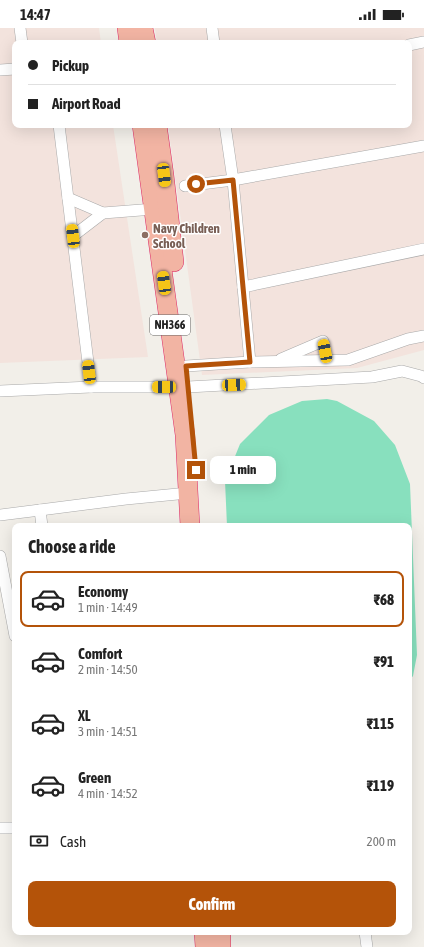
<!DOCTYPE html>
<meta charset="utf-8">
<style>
body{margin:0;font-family:"Asap Condensed",sans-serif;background:#f2f2f2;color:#222;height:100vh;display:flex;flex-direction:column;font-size:15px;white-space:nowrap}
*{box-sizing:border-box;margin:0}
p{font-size:13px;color:#767676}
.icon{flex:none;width:22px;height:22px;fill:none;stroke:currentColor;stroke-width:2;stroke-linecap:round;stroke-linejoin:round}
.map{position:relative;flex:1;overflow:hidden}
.panel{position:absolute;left:12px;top:495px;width:400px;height:412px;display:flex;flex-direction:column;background:#fff;border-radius:8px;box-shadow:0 4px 16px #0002}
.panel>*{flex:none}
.top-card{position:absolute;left:12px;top:12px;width:400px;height:88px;border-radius:8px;box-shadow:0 4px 16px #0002;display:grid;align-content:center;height:88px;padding:0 16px;background:#fff}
.end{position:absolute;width:18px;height:18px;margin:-9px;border:5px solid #b45309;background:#fff;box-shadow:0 0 0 2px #fff}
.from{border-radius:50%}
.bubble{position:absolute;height:28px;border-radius:8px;background:#fff;box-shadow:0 4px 16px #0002;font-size:13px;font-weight:800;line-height:28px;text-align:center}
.car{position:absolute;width:12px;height:24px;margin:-12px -6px;border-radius:5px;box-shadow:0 0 3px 1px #0007;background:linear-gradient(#f5c518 24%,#345 0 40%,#f5c518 0 76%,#345 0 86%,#f5c518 0)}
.top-card b{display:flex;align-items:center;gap:14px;height:38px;font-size:15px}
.top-card b+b{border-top:1px solid #e0e0e0}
.top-card i{width:10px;height:10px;background:#222}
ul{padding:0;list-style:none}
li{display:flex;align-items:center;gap:12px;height:56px;margin:0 8px 6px;padding:0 8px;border:2px solid transparent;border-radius:8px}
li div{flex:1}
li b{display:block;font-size:15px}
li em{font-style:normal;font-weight:800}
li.current{border-color:#b45309}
li>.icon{width:36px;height:36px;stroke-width:1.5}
h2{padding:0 16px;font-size:18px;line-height:48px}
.pay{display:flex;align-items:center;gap:10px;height:44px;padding:0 16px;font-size:15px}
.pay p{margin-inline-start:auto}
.button{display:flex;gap:8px;margin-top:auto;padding:8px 16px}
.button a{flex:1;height:46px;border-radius:8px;background:#b45309;color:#fff;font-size:16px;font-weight:800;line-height:46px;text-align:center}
.status{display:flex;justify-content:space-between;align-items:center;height:28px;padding:0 20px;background:#fff;direction:ltr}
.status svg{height:11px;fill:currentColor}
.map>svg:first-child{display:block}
.military{fill:#f3e3dd}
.pitch{fill:#88e0be}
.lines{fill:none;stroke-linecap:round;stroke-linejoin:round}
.minor-casing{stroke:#a9a9a9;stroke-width:12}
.trunk-casing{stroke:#dc2a67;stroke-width:20}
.minor{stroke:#fff;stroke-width:11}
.trunk{stroke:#f2b4a3;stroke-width:19}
.route{stroke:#b45309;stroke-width:5}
.education-dot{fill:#8d6e63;stroke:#fff;stroke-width:1.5}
.labels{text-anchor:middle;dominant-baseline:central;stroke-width:3;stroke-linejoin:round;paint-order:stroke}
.shield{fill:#fff;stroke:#646464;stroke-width:1}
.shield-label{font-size:12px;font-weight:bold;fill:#222}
.education-label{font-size:13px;font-weight:bold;fill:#785e54;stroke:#fff;text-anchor:start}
</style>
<div class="status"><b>14:47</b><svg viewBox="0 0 49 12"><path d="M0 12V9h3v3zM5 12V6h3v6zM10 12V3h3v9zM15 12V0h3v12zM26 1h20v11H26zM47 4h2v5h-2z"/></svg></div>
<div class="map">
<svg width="424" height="919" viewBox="0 0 424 919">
<rect width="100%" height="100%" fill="#f2efe9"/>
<g class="military">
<polygon points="0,0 99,0 101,15 15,15 15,97 113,97 148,329 0,335"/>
<polygon points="155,0 424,0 424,322 357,340 202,347 168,97 409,97 409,15 157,15"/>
</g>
<polygon class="pitch" points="327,371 337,373 374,393 395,417 410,456 417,627 413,648 409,653 409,498 227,498 225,453 240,416 269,387 302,373"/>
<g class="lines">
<g class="minor-casing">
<g id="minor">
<polyline points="20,0 22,15"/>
<polyline points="212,0 214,15"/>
<polyline points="409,17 424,14"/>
<polyline points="0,42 15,41"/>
<polyline points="59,97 91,359"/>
<polyline points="225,97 233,152 250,334"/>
<polyline points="185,158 233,152 424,118"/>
<polyline points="68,170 103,185 154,181"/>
<polyline points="73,208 103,185"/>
<polyline points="243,259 424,221"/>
<polyline points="281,331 323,313 327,332"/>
<polyline points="186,338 250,334 348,332 408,311 424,308"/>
<polyline points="0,363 91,359 188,359 372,349 402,343 421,348 424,350"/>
<polyline points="40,482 126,471 188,465"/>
<polyline points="0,487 40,482 42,498"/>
<polyline points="0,528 15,608"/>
<polyline points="0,800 15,800"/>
<polyline points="365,904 367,919"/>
</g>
</g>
<g class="trunk-casing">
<g id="trunk">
<polyline points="127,0 129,15"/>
<polyline points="143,0 146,15"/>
<polyline points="142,97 185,407 190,498"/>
<polyline points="157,97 164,147 174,234"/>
<polyline points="204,904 205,919"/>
<polyline points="221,904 221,919"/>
</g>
</g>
<use href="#minor" class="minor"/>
<use href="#trunk" class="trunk"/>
</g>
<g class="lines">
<polyline class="route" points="196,442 186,338 250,334 233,152 196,156"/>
</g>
<circle class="education-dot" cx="145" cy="207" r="4"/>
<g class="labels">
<rect class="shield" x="150" y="287" width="40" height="20" rx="3"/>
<g class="shield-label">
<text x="170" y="297">NH366</text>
</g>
<g class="education-label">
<text x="153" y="200">Navy Children<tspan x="153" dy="15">School</tspan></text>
</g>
</g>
</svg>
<i class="end from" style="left:196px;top:156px"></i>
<i class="end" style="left:196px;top:442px"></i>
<div class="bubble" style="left:210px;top:428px;width:66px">1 min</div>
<i class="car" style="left:164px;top:147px;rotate:173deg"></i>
<i class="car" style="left:73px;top:208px;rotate:353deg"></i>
<i class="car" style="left:164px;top:255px;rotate:352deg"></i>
<i class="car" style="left:325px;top:323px;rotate:349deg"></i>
<i class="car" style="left:89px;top:344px;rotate:353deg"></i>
<i class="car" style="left:234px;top:357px;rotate:87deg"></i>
<i class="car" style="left:164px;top:359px;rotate:270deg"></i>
<div class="top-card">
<b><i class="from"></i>Pickup</b>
<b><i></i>Airport Road</b>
</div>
<section class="panel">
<h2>Choose a ride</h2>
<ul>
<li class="current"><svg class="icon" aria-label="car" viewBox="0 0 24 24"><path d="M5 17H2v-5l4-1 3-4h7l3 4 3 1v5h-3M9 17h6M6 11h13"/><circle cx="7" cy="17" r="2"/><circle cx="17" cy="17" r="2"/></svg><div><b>Economy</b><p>1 min · 14:49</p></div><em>₹68</em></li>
<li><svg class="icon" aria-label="car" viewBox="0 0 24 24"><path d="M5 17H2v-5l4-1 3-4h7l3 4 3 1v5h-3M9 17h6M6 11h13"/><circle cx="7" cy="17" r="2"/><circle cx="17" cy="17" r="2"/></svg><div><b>Comfort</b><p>2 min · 14:50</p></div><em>₹91</em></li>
<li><svg class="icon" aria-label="car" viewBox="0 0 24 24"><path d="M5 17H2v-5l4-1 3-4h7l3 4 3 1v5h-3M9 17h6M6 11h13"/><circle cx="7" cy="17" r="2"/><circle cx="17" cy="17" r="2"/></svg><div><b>XL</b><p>3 min · 14:51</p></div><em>₹115</em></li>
<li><svg class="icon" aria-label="car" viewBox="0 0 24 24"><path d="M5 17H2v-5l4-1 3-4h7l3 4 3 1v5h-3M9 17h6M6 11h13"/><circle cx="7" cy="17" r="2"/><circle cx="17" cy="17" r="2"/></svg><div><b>Green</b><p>4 min · 14:52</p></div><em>₹119</em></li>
</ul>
<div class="pay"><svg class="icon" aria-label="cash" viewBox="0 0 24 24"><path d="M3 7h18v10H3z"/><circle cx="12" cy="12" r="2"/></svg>Cash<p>200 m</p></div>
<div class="button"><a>Confirm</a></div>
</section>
</div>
